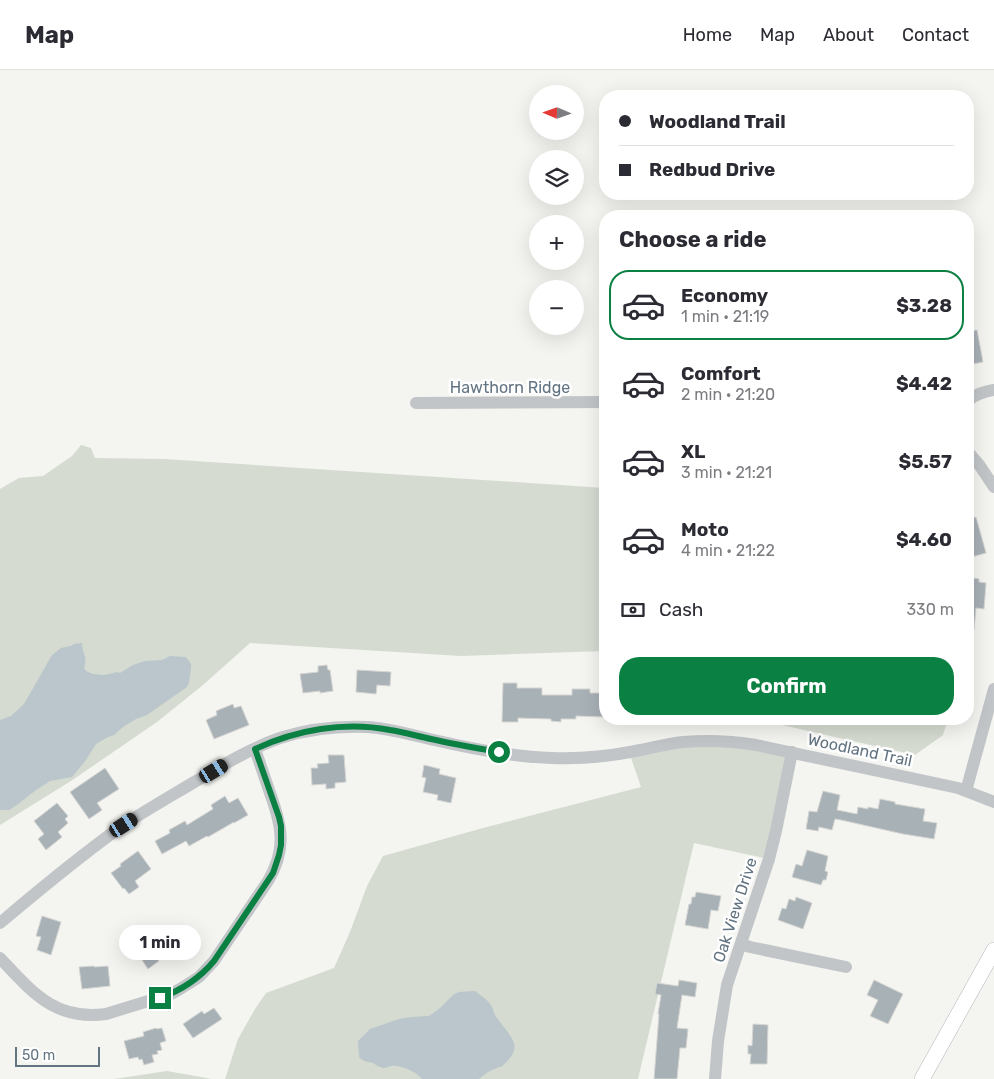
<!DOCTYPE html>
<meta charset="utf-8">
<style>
body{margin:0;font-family:Rubik,sans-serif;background:#f7f7f7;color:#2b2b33;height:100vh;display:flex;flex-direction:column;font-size:19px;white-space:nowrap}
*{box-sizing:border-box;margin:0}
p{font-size:16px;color:#7c7c81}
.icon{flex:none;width:28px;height:28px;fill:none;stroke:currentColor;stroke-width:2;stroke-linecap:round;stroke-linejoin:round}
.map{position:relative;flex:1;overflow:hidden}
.side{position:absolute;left:599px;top:140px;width:375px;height:515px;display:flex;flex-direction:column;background:#fff;border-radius:20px;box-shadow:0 5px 20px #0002}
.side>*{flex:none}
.top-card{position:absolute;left:599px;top:20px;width:375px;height:110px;border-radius:20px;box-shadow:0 5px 20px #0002;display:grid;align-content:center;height:110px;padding:0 20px;background:#fff}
.needle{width:32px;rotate:272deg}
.fabs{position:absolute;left:529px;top:15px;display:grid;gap:10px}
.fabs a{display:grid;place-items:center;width:55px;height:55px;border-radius:50%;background:#fff;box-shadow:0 5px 20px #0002;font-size:25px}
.scale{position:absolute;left:15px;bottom:12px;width:85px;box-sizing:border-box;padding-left:5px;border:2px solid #637482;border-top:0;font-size:14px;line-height:18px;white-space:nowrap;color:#637482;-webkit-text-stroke:4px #fff;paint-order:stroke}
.end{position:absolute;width:22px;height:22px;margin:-11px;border:6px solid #0b8043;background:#fff;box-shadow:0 0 0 2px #fff}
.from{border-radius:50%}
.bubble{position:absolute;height:35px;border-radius:18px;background:#fff;box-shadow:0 5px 20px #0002;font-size:16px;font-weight:700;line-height:35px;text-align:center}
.car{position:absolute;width:15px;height:30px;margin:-15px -8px;border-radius:6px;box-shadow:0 0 4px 1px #0007;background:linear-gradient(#222 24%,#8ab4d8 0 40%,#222 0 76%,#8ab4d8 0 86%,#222 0)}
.top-card b{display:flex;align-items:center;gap:18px;height:48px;font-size:19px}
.top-card b+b{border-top:1px solid #e1e1e2}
.top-card i{width:12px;height:12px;background:#2b2b33}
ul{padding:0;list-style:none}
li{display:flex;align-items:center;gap:15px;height:70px;margin:0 10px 8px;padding:0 10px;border:2px solid transparent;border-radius:20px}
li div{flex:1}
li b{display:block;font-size:19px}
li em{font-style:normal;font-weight:700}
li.on{border-color:#0b8043}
li>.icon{width:45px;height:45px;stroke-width:1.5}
h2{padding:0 20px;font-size:22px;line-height:60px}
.pay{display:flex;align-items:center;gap:12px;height:55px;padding:0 20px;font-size:19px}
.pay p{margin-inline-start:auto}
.action{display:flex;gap:10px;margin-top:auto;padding:10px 20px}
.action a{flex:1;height:58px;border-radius:20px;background:#0b8043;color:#fff;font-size:20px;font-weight:700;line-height:58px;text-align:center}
header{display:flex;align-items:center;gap:30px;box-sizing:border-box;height:70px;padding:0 25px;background:#fff;border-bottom:1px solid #e1e1e2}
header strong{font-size:24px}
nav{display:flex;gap:28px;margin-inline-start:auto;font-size:18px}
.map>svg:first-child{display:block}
.green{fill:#d5dbd1}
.water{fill:#bac6cb}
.building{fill:#a8b1b6;stroke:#d5d5d3}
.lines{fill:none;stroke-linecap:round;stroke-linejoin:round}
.major-casing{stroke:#b4b8bc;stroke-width:16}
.minor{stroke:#c1c5c8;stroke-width:12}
.major{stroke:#fff;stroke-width:15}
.route{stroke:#0b8043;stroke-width:6}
.labels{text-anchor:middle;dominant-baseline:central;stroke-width:5;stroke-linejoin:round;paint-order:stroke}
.street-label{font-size:16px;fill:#637482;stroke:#fff}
</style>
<header>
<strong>Map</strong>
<nav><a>Home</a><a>Map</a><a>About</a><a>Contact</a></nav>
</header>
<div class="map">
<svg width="994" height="1009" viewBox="0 0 994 1009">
<rect width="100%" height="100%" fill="#f4f4f0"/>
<g class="green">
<polygon points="81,375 91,378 95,388 164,389 605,418 605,581 461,586 250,573 203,615 157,652 71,711 0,755 0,419 19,408 43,406 72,386"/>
<polygon points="764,649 948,649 943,665 915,685 764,651"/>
<polygon points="684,672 792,682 769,789 694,773 638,1009 225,1009 238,969 255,939 266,923 334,898 350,862 367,816 383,786 483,758 641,717 629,682"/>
<polygon points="167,1001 212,1009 114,1009"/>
</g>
<g class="water">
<path d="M82,573C82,583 88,587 84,598L86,601L93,604L105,605L117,602L120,603L133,595L145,591L162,590L170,586L186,587L191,594V598L189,613L187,617L147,645L136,649L123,657L114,665L108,667L96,674L86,690L72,707L50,711L36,720L17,735L9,740H0V650L11,646L24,634L52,585L61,578L71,576L74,574Z"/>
<path d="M475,921C481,926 489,930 492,937C494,941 494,945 497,948C511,968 526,976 501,997H499L488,1002L479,1009H422C417,1002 399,994 391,996C387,997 387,998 383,998C379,997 376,995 373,993C366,991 365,993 359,987L358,971L370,959L399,949L411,947L429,946L439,939L453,925L459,922Z"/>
</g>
<g class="building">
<polygon points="977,260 983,292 968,295 968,261"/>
<polygon points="976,447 986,483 968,488 968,450"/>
<polygon points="968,507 979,509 979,512 986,513 984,539 976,538 974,560 968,560"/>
<polygon points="327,595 328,600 330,600 333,621 320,623 320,621 303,623 300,604 318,602 318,596"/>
<polygon points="357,600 391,602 390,616 377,615 376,624 356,622"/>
<polygon points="503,613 517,613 517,618 542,618 542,625 572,625 572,619 590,619 590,623 605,623 605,647 576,646 576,649 561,649 561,652 551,651 551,649 518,648 518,652 502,652"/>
<polygon points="233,634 234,638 241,636 249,655 214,669 206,650 217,645 216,641"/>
<polygon points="328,685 344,685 346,712 335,713 335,718 326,719 326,714 312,715 311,698 318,698 317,694 329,693"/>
<polygon points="424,695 440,699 439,704 456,708 451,733 437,730 438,725 423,722 426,708 422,707"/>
<polygon points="105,698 119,719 97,733 102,740 89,749 70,722"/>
<polygon points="823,721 840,725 837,740 857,744 858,737 868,739 868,737 878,739 880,729 895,732 895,734 925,739 923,751 937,753 934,769 903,764 841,750 835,749 832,760 819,757 818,761 806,759 809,741 817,742"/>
<polygon points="225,726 229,733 238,728 248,745 234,753 234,752 208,767 207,766 189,776 186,771 162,784 155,771 170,763 169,760 185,751 187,755 213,739 211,735"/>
<polygon points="57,733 68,746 65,749 68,753 58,762 62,767 46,780 38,769 44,764 34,751"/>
<polygon points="807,780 828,786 825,801 828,802 826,810 823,810 821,815 792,807 796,794 802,796"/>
<polygon points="138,781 151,799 135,811 139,817 129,824 124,818 123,819 111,803 121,796 120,794"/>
<polygon points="696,822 721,826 718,841 711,840 708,859 685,855 689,834 691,834 692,827 695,827"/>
<polygon points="796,827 812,833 803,859 778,850 782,838 786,839 789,829 795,831"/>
<polygon points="42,846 61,852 51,885 37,880 41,867 36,866"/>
<polygon points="150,857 163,875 153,882 159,891 148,899 128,869 135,863 137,866"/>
<polygon points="94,896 94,897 108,896 110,916 82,919 79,897"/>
<polygon points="679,910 697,913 695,927 682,925 677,958 688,959 686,978 680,978 677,1009 654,1009 659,944 658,944 661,925 655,924 657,913 678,916"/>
<polygon points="874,910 903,924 888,954 870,946 878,930 867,925"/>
<polygon points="214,938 222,949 193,968 183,954 202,941 204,944"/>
<polygon points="753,954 768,955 767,994 750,994 751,984 748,984 748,975 752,976"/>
<polygon points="156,958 157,959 162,958 166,971 160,973 162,980 157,981 158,984 152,985 154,992 144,995 142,989 139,990 138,987 129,989 124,971 144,966 143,962"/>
</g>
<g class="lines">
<g class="major-casing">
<polyline id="major" points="922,1009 994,880"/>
</g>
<g class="minor">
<path d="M968,331C975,324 984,322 994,320"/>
<polyline points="416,333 605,332"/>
<polyline points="968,382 980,396 994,417"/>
<polyline points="966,721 994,619"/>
<path d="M0,853C39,820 80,786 122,756C146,740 171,726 196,711C223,695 251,678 280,668C308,659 337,656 366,657C389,658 411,665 434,670C473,679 513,687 552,688C578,689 604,687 630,682C648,679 665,674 683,672C707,670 732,671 756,675L958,718L994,732"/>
<polyline points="741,874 750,877 846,897"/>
<path d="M0,888C32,922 55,951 106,944L171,924L180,919L199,907L214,891L268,811C287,779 282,756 270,723C265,708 260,694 255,679"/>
<polyline points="715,1009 718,971 727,915 769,789 776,761 792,682"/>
</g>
<use href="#major" class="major"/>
</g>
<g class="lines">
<path class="route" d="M160,928C182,920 199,909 214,891L273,803L279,785L281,775V756L279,747L255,679C296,660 344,651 390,660C403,662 417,666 431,669C453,674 476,678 499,682"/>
</g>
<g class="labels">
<g class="street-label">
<text x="510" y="317">Hawthorn Ridge</text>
<text transform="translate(860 680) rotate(12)">Woodland Trail</text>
<text transform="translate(735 840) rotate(-72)">Oak View Drive</text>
</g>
</g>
</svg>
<div class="fabs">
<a><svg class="needle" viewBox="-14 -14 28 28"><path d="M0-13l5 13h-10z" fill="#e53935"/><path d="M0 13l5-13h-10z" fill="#7c7c81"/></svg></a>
<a><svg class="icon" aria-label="layers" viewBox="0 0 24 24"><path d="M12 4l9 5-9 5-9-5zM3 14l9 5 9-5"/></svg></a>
<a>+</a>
<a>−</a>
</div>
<div class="scale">50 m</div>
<i class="end from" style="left:499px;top:682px"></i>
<i class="end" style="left:160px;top:928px"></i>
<div class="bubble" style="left:119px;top:855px;width:82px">1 min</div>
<i class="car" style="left:214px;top:701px;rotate:59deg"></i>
<i class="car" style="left:124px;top:755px;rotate:57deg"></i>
<div class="top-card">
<b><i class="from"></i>Woodland Trail</b>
<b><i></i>Redbud Drive</b>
</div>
<section class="side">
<h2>Choose a ride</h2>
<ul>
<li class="on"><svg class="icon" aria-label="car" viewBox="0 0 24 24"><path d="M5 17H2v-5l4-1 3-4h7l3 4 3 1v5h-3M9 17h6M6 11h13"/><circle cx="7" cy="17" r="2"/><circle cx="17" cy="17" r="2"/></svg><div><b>Economy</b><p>1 min · 21:19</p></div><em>$3.28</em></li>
<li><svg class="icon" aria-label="car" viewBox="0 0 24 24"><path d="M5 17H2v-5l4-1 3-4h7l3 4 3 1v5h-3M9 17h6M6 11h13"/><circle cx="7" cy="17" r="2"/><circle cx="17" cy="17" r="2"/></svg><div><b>Comfort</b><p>2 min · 21:20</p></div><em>$4.42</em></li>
<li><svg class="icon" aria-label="car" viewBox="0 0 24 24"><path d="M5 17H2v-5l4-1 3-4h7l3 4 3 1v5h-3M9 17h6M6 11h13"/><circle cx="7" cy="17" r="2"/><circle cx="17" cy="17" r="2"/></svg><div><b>XL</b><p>3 min · 21:21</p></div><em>$5.57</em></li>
<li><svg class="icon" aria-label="car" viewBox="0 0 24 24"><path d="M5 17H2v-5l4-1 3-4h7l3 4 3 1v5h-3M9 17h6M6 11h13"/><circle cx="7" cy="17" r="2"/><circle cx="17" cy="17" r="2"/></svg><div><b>Moto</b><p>4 min · 21:22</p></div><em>$4.60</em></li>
</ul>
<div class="pay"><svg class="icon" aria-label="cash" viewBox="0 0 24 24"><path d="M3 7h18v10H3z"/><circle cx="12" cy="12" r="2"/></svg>Cash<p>330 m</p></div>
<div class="action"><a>Confirm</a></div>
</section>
</div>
